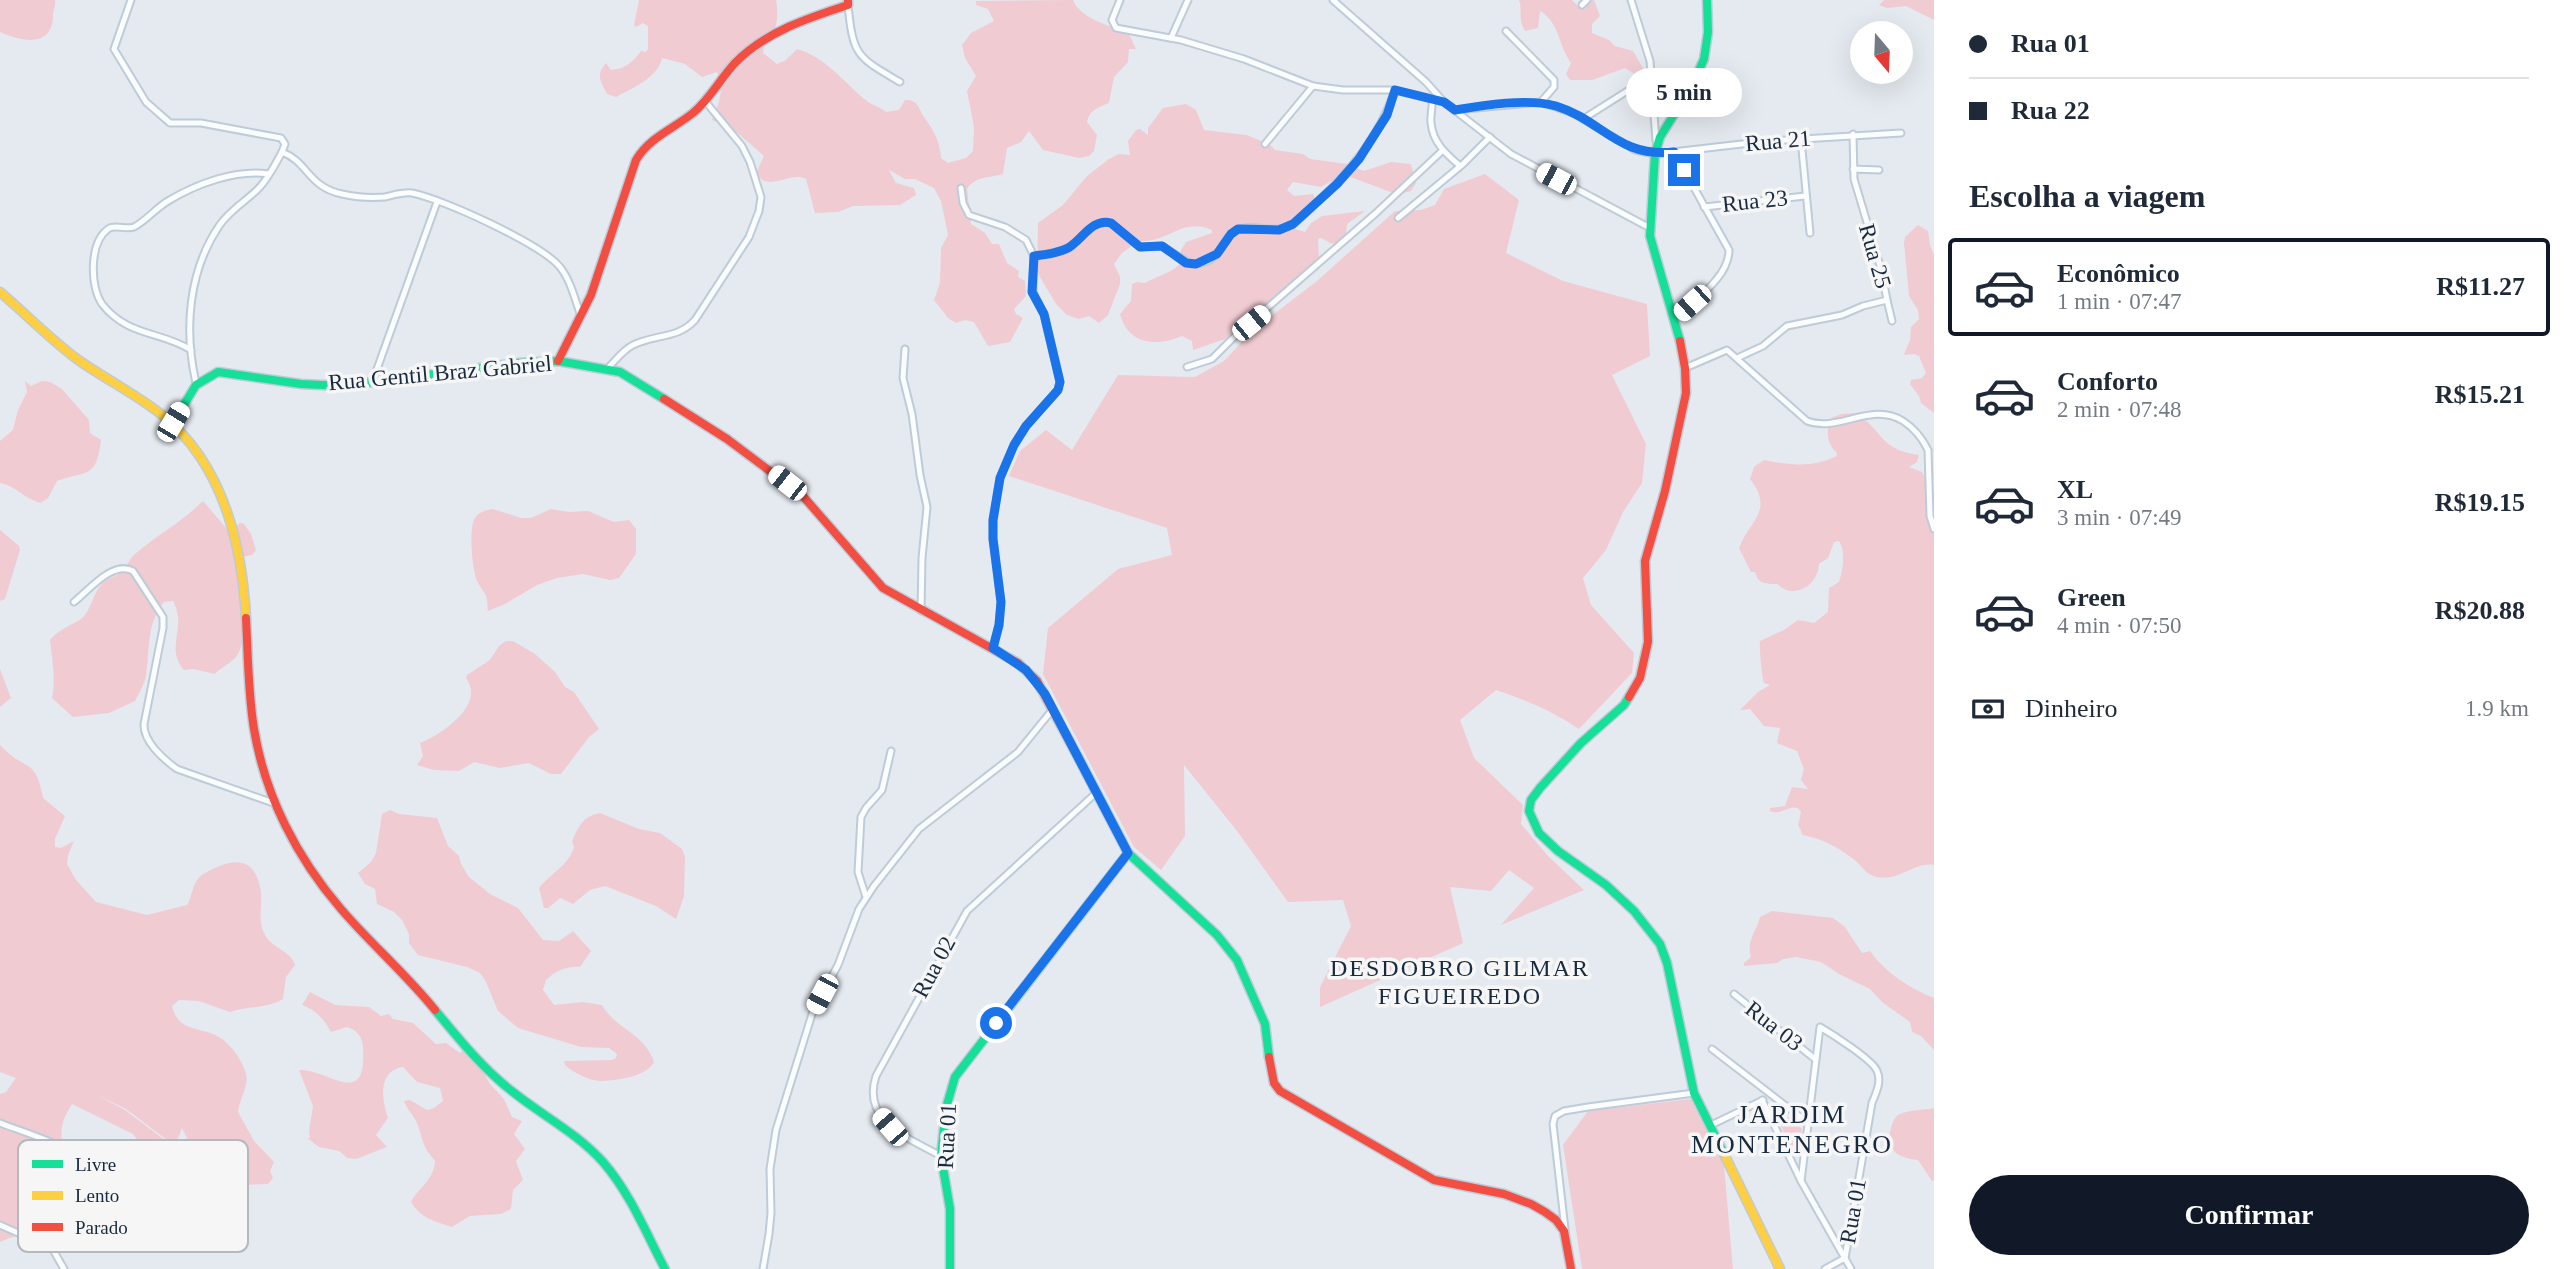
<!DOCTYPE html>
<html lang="pt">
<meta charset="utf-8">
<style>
body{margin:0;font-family:Georgia,serif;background:#f6f6f7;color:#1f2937;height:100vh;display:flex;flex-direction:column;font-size:26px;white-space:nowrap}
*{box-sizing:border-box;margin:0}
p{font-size:23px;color:#747a83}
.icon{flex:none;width:38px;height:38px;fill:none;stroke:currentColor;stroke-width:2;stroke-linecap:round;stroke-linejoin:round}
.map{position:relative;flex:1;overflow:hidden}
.drawer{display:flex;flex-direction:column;background:#fff;width:630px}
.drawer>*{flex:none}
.guide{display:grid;align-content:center;height:154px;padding:0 35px;background:#fff}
.needle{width:46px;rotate:161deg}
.buttons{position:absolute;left:1850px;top:21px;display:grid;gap:14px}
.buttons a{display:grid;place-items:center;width:63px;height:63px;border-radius:50%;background:#fff;box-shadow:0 7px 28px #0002;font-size:35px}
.end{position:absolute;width:32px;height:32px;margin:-16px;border:9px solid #1a73e8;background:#fff;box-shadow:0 0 0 4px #fff}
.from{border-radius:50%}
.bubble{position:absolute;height:49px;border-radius:24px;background:#fff;box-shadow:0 7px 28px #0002;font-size:23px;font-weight:700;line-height:49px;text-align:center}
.car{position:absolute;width:21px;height:42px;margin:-21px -10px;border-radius:9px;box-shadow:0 0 5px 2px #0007;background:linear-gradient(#fff 24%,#345 0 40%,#fff 0 76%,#345 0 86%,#fff 0)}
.guide b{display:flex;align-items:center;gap:24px;height:66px;font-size:26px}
.guide b+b{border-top:2px solid #e0e1e3}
.guide i{width:18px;height:18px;background:#1f2937}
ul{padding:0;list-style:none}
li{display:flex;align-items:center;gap:21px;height:98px;margin:0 14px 10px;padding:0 21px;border:4px solid transparent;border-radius:7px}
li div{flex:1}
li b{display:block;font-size:26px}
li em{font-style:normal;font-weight:700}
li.active{border-color:#111827}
li>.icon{width:63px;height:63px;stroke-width:1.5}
h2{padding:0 35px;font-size:32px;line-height:84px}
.pay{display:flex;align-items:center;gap:18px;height:77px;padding:0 35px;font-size:26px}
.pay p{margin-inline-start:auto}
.cta{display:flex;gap:14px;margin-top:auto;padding:14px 35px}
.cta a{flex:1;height:80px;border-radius:42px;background:#111827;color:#fff;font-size:28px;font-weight:700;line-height:80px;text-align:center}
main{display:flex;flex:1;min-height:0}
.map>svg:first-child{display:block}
.green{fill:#f0cbd2}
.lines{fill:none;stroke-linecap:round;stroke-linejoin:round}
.street-casing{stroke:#becbd8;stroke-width:9}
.fast-casing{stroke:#becbd8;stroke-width:11}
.slow-casing{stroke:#becbd8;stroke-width:11}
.jam-casing{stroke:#becbd8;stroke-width:11}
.street{stroke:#fbfcfd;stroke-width:5}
.fast{stroke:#16e098;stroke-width:8}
.slow{stroke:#ffcf43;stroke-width:8}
.jam{stroke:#f24e42;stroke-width:8}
.route{stroke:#1a73e8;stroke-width:9}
.labels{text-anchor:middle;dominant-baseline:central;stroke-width:7;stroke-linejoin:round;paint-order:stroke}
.street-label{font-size:23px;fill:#172a3f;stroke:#f6f6f6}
.neighbourhood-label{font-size:24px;letter-spacing:2px;fill:#172a3f;stroke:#f6f6f6}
.quarter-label{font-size:26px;letter-spacing:2px;fill:#172a3f;stroke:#f6f6f6}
.key{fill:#f6f6f6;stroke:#b3b9bf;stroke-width:2}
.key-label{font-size:19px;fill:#172a3f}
</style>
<main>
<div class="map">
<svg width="1934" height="1269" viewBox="0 0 1934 1269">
<rect width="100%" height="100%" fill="#e5eaf0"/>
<g class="green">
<path d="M0,0H55C56,6 53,10 53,16C52,49 21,41 0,32Z"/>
<path d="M639,0H776C778,9 778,22 774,31C770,40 764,42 763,53L777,64L786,60L797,49C826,57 844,83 867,101C873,106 881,107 886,112L899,110L905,100C919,100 918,108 924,117C934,131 940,141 941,158L948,163L966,158L973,151L974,127L967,91L976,76L965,58L962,45L971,33L994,21L988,9L976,5V1L1073,0C1080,19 1112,26 1129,34L1136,49H1129L1128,62L1114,77L1109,103C1099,107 1089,110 1087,122L1097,135L1094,151L1089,156L1079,158L1043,150L1029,131L1021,142L1007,148L1003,174C990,178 975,176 967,189L971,224L985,233L992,244H999L1007,263L1019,271L1018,277L1025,281L1026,296L1014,309L1016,314L1023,318L1010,342L988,346L974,322L965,320L956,323L948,318L934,300L940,283L941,248L948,235L941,201L934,188L915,179H905L889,170L896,183L914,188L916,195L900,205L853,206L838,212L815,213L806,179C790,172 778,187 762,180L756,173L764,156L733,129L712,120C719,104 725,89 717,72L702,77L685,64L662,58C658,78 632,88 616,97L607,94C601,81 595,76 606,63L611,70C625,69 633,62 641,51L646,52L648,49V26L643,23L636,27L634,25Z"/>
<path d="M1519,0H1572L1581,9H1585L1587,0H1594L1600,16L1592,24V33L1609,40L1615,46L1633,51L1644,70L1642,72L1635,74L1625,68L1592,80H1570L1566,74L1571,63C1558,45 1560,23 1540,11L1538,28L1525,31C1517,17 1523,12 1519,0Z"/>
<polygon points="1884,0 1934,0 1934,20 1906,6 1887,8 1879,5"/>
<path d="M1186,104L1196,110L1204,130L1247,135L1270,145L1275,150L1303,154L1310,159L1347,164L1364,171L1391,162L1411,164L1416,183L1411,191L1402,193H1393L1348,176L1338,177L1321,187L1293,182L1287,190L1294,196L1313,194L1317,203L1312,210L1292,228L1305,232L1311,223L1322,216L1365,211L1347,224L1346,235L1339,244L1330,243L1321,238L1318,239L1319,259L1311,271L1237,335L1193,350L1192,341L1182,336C1157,347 1128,345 1120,314L1131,301L1132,284L1137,282L1145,283C1157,276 1169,274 1179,265L1181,250L1186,242L1212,233V230C1181,217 1170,243 1139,241L1122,253L1114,264L1120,277V284L1108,315L1099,323L1089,316L1079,319L1067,315L1056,304L1037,272L1038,223L1063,205L1087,176L1109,159L1119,154L1130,155L1128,141L1136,130L1140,129L1148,135V128L1163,108Z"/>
<path d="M1485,174L1519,200L1506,253L1563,281L1647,304L1650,356L1612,375L1646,444L1642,483L1623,512L1606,550L1583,578L1591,605L1634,653L1632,673L1579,729C1553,711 1526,700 1496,690L1460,720L1474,758L1523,805L1521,824L1548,856L1584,890L1501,925L1534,888L1509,870L1491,891L1450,887L1463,943L1320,1007V987L1351,926L1343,900L1288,902L1237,831L1184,765L1185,836L1161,870L1134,847L1043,674L1048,628L1118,569L1172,555L1167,528L1009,476L1020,451L1046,430L1072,450L1118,375L1195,377L1224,361L1253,330L1317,281L1395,211L1421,210L1435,205L1444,189Z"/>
<polygon points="1918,225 1928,231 1930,245 1934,255 1934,413 1921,403 1919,396 1910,384 1911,380 1922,378 1926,373 1919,356 1914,354 1904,355 1910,340 1911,327 1919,319 1918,310 1909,296 1904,243 1905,237"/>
<path d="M25,381L31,386L42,381L50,382L62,389L89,420L90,433L101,440C96,480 87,470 57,481L48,498L40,503C25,499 16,486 0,483V441L13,430L18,410L27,392Z"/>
<path d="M1854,413C1883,427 1877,450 1919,455L1917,462L1909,467L1922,472L1934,495V865C1915,861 1899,882 1877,877C1865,875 1861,864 1852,858C1836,846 1822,839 1803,835L1798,825L1801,812L1798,808C1788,805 1781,816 1770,811V808L1785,806L1792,787L1808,789L1801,780L1804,769L1797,751L1777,743L1780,728L1764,726L1750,709L1740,710L1758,692L1770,685L1764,683C1762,677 1759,647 1760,641L1784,630L1798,620L1814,623L1828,612L1829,588L1839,582C1843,570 1846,552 1839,541L1834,542L1828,558L1819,564C1818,586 1794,600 1777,584C1765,584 1758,584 1755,572H1751L1739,548C1749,521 1775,511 1750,479L1754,467L1764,460C1787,465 1815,468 1836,456L1837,453C1826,444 1826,429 1831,418L1841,414Z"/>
<path d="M203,501L227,529H232L240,523L244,524L251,534L256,550L252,555L242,557C243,579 250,641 236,657C230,664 221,667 215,674L193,669L184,670C164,646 188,629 173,601L164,602C146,623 150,651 146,676C144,685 139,693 135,701L109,713L73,717L52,698C56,679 52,659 50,640C58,630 70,626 81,619C92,610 92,593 103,583C109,577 116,577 122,572C127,567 129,559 135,554C157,535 182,522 203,501Z"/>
<path d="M493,509L521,518H531L551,509L569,512L588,511L614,522L629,520L636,529V554L619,578L610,580L583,574L557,578L537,585L505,604L488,611C487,607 488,601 486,596C484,591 479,586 477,581C472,568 469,532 474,520C477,512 486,510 493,509Z"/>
<polygon points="0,530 19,546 20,550 5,599 0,601"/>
<path d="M506,641H513L535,654L555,672L565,687L574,692L599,729L589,737L561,774H551L529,763L500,768L474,762L459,771L434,770L417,765L423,756L420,743C441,735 486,705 466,678L467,675L490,660L499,646Z"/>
<polygon points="0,669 11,698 0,707"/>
<path d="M0,745C24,772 36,756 43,798L65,816L55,839V847L61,848L74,841L68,855L67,864L76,880L96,902L147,915L187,905C192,897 192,887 197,880C201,874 209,871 215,868C237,858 254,859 260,887C264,902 256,920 265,935C272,948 291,951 295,965L286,977L283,999C266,1009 248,1006 230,1012L199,1001L179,1000L172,1006C177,1028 192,1027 210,1033C226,1037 242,1058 246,1074C249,1086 239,1100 238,1112L254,1141L274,1162L270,1171L273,1178L268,1184L238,1185L215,1181L204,1182L194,1152L182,1128L175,1146L126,1109L95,1094L125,1110L174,1147L165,1180L133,1134L72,1104C51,1136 66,1150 76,1182C66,1202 52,1220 31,1230C21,1235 10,1237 0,1242V1094L6,1092L16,1078L0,1072Z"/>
<path d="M390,810L399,814L437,818L448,846L459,856L461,864L469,877L490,894L518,908L543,940L559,941L573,931L591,951L580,967C566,966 556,971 546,980L543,990L554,1005L582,1002L602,1005C617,1031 644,1032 654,1062C646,1077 618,1080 602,1081C589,1081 574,1073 565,1065L564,1061L612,1060L616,1058L617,1054L609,1048L581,1047L518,1028L498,1011L486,982L480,973L467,967L418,955L409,943V934L402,920L394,912L377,904L375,889L365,884L358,873L371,862L376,853L382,814Z"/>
<path d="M600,813L639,829L660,833L682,849L685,857L684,896L676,919L656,906L605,886L590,890L573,904L560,898L548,908H544L539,888C550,874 569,865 574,847L572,842C578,827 583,816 600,813Z"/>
<path d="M1772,911L1833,918L1845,927L1862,953L1870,951C1886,973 1909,988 1934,998V1050L1921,1036L1912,1032L1910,1022L1882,1002L1870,989L1839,974L1821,962L1796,957L1783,959L1777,963L1744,966V963L1751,957C1746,940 1756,933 1760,917Z"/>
<path d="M310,992L335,1005L369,1007L381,1016L389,1014L393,1019L413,1023L436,1044L446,1043L460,1053L464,1049L472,1052L490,1084L504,1099L512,1117L522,1121L514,1134L525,1149L516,1161L523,1180L513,1190L511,1209L501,1214L470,1216L452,1227C435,1221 421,1219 411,1202C419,1187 434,1180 435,1161C422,1145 424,1143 418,1126C415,1116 407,1110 404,1101L410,1100L427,1110L434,1108L443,1101L440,1088L417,1082L403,1067C377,1071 382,1100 388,1118L376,1135L387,1147L356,1159L347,1158L339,1151L319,1147L307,1138H310L309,1131L313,1106L299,1070C330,1069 367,1111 363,1047C362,1036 357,1030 347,1027L331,1032C324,1019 316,1010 302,1005Z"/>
<polygon points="1691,1099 1724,1166 1733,1269 1582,1269 1563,1145 1588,1111"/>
<path d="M1934,1108V1180L1932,1181L1918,1160C1897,1158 1885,1149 1891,1128C1893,1122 1894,1117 1900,1114C1909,1110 1924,1110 1934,1108Z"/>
<polygon points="1788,1117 1802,1129 1799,1146 1795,1148 1790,1146 1780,1123 1783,1118"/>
</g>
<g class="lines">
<g class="street-casing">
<g id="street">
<path d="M131,0L114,49L146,102L170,123H201L281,138L285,144L282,152C308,162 308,187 342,194C355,197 372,198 385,197C394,195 402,192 412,193C443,199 541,244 560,267C571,281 575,300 581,316"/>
<polyline points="1120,0 1112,20 1116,28 1181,40 1244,59 1313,86 1343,90 1395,90 1441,101"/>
<polyline points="1333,0 1426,82 1444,102 1511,154 1650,228"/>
<polyline points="1631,0 1650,61 1656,141"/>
<path d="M848,5C853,56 857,57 900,82"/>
<polyline points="1582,5 1587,0"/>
<polyline points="1506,31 1554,80 1554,87 1541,102"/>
<polyline points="1171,38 1188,0"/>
<path d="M1432,99C1433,108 1430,115 1431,123C1433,143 1446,154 1460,166"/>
<polyline points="1455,110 1541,102 1573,113 1635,150 1655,154 1768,141 1901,133"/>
<polyline points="1583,119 1651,76"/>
<polyline points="1801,139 1810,233"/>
<polyline points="1265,144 1313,86"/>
<path d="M1674,152L1729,250C1729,278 1694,300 1675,318"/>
<polyline points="1853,169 1879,170"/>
<polyline points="961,188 963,203 969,215 1005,227 1026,240 1034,256 1033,292 1044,315 1060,382 1058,390 1026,426 1014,445 1000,478 993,520 993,539 1001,602 999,625 993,648"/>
<polyline points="1704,207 1805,196"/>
<polyline points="1398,218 1463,164 1490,137"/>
<path d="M1034,256C1044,254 1058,253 1068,248C1082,240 1092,218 1111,223L1140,247L1162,246L1191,264C1224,264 1219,239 1235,231C1251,222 1272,234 1288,227C1297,223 1305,213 1312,207C1349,173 1379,138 1395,90"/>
<polyline points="1887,300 1892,321"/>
<polyline points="905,349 903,378 912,414 920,475 927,507 922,558 921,611"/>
<path d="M191,350C161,331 128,337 102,304C90,287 89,243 108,229C115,224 126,230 134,227C146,221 156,208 168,201C196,184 236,169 269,174"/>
<polyline points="1737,358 1763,346 1787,326 1842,315 1863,306 1887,300 1881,269 1854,179 1853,134"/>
<polyline points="1187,367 1212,359 1235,336 1376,213 1442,151"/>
<path d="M608,368C616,360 623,350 633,345C655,334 678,339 695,320L749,237L759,211L761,197L750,162L742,146L705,101"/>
<path d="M1685,368L1727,350L1807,421C1839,433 1871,401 1903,421C1914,428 1922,438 1928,450L1930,516L1934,529"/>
<path d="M196,383C184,331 188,272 219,226C230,210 245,202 258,189C268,179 275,165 282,152"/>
<polyline points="372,383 437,202"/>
<path d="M74,602C89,590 113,560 133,571L163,617V628L144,724C143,741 163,759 177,769L276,804"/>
<polyline points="866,897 858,872 861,817 866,808 882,790 891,751"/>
<polyline points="1734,994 1815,1059"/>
<polyline points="1712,1049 1808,1123"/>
<polyline points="1762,1100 1801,1181 1851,1269"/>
<path d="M0,1123C18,1130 62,1144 75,1154C101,1174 117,1204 128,1234"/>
<polyline points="1709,1126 1763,1100"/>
<path d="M941,1156C909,1138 861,1122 876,1076L967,911L1096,793"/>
<path d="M1801,1181L1820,1027C1832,1034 1873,1060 1877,1071C1882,1081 1876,1093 1872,1103L1845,1258L1825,1269"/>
<polyline points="0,1225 52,1248"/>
<polyline points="1565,1229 1553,1124 1555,1116 1564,1111 1588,1107 1694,1093"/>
<path d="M52,1248C68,1225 98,1197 87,1169"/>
<polyline points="52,1248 64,1269"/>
<polyline points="763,1269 769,1234 771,1213 770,1169 776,1130 813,1011 838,965 859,909 874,886 919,829 1018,752 1053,709"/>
</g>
</g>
<g class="fast-casing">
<g id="fast">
<polyline points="1680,341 1650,236 1655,154 1660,137 1693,84 1704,59 1708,32 1707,0"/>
<polyline points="173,423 196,385 218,372 301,384 342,386 519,363 558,361 620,372 664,399"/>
<polyline points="1629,697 1624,705 1581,743 1540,788 1531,800 1529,811 1539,833 1558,851 1606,885 1634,911 1660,944 1667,963 1694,1093 1725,1156"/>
<polyline points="1079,759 1128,853 1217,935 1237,960 1265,1024 1269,1057"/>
<path d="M435,1010C459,1039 483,1069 513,1092C543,1116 577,1133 603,1162C630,1193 646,1233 665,1269"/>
<polyline points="950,1269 950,1209 941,1156 946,1108 955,1077 1128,853"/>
</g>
</g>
<g class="slow-casing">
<g id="slow">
<path d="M0,292C26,314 50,339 77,359C105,379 136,394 162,415C223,464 242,544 246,618"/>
<polyline points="1725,1156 1780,1269"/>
</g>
</g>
<g class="jam-casing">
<g id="jam">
<path d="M558,361L591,295L636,160C650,137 673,129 693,113C710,99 720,79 735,63C765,32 808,18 848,5V0"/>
<polyline points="664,399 727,439 802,495 883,588 1018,663 1037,681 1079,759"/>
<path d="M246,618C248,655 248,693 254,729C265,796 297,858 341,909C371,944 406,974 435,1010"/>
<polyline points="1629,697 1640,678 1648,642 1645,561 1665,491 1686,393 1685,368 1680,341"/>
<polyline points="1269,1057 1274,1083 1280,1091 1434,1180 1504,1194 1531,1204 1545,1212 1556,1220 1564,1231 1571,1269"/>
</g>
</g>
<use href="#street" class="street"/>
<use href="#fast" class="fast"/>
<use href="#slow" class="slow"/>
<use href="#jam" class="jam"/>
</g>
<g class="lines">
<path class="route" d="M996,1023L1128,853L1045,694L1026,670L993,648L999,625L1001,602L993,539V520L1000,478L1014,445L1026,426L1058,390L1060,382L1044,314L1032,292L1034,256C1044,255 1058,253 1068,248C1082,240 1092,218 1111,223L1140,247L1162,246L1186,263L1196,264L1217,254L1231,234L1238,229L1279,230L1293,224L1337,184L1359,159L1387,115L1395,90L1444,102L1455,110C1484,105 1528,98 1556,106C1602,120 1618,158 1674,152L1684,170"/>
</g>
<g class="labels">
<g class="street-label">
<text transform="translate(1778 141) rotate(-5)">Rua 21</text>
<text transform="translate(1755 201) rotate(-6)">Rua 23</text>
<text transform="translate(1875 256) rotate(74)">Rua 25</text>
<text transform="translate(440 373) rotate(-5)">Rua Gentil Braz Gabriel</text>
<text transform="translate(934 967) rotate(-62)">Rua 02</text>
<text transform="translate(1774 1026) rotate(38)">Rua 03</text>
<text transform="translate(947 1136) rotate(-87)">Rua 01</text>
<text transform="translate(1853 1211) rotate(-80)">Rua 01</text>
</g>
<g class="neighbourhood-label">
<text x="1460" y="968">DESDOBRO GILMAR<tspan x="1460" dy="28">FIGUEIREDO</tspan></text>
</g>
<g class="quarter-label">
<text x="1792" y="1114">JARDIM<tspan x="1792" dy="30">MONTENEGRO</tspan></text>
</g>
</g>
<rect x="18" y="1140" width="230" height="112" rx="10" class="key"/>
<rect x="32" y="1160" width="31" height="8" fill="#16e098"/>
<rect x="32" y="1191" width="31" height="9" fill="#ffcf43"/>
<rect x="32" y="1223" width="31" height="8" fill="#f24e42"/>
<g class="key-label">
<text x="75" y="1171">Livre</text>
<text x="75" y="1202">Lento</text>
<text x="75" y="1234">Parado</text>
</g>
</svg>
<div class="buttons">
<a><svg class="needle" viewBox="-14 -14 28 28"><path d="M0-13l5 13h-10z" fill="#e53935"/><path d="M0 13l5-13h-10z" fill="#747a83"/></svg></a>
</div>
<i class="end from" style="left:996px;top:1023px"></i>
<i class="end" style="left:1684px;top:170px"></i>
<div class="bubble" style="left:1626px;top:68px;width:116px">5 min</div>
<i class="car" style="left:1556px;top:179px;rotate:298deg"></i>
<i class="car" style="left:1692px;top:303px;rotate:228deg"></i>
<i class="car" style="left:1251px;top:323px;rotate:51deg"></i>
<i class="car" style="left:173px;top:422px;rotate:31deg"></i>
<i class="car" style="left:787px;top:483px;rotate:308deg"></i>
<i class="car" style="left:822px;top:994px;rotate:208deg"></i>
<i class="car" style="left:890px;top:1127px;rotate:319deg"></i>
</div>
<section class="drawer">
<div class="guide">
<b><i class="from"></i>Rua 01</b>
<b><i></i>Rua 22</b>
</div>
<h2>Escolha a viagem</h2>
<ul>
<li class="active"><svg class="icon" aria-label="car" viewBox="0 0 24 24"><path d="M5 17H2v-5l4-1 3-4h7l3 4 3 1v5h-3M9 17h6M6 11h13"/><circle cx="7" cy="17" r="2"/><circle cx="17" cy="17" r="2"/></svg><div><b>Econômico</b><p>1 min · 07:47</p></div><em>R$11.27</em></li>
<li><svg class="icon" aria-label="car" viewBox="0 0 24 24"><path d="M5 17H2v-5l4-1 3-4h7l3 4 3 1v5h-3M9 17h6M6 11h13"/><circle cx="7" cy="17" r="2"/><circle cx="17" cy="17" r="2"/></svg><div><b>Conforto</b><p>2 min · 07:48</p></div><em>R$15.21</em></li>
<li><svg class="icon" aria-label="car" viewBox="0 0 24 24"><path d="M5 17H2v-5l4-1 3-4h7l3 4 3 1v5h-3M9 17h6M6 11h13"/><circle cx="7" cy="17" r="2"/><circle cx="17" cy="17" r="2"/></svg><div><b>XL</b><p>3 min · 07:49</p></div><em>R$19.15</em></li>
<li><svg class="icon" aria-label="car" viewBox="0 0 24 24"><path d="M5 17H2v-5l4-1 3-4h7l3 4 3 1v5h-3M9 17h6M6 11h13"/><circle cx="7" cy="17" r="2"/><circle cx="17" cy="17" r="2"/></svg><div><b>Green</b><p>4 min · 07:50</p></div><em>R$20.88</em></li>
</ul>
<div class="pay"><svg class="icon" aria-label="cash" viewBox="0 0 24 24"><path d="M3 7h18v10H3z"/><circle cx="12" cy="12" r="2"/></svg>Dinheiro<p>1.9 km</p></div>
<div class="cta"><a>Confirmar</a></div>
</section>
</main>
